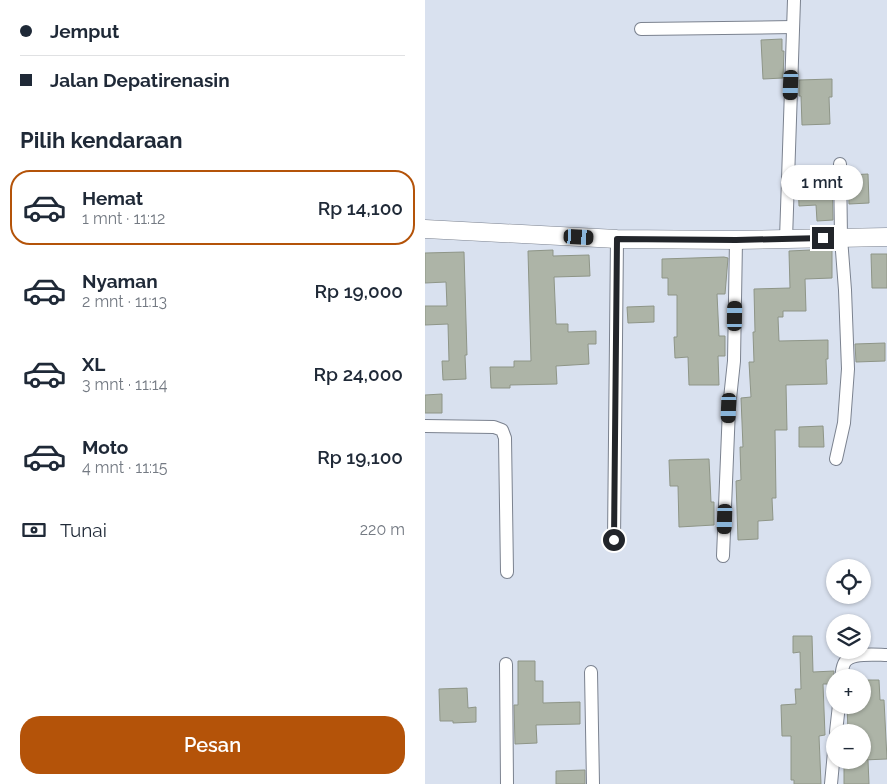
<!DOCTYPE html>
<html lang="id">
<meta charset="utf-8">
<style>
body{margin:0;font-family:Raleway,sans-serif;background:#f6f6f7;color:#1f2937;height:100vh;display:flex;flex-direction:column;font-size:19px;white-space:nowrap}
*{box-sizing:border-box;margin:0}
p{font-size:16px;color:#747a83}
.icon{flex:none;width:28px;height:28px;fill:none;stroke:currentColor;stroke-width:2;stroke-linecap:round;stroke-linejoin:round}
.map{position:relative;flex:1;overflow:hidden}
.side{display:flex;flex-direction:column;background:#fff;width:425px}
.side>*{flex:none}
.hud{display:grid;align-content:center;height:110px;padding:0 20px;background:#fff}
.controls{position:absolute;left:401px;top:559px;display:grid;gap:10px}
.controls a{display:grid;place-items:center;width:45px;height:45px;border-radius:50%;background:#fff;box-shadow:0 1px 4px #0004;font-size:25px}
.end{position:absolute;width:22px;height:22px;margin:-11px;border:6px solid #22252a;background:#fff;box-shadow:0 0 0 2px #fff}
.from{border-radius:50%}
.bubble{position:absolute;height:35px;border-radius:18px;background:#fff;box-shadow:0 1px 4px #0004;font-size:16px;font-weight:600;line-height:35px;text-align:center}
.car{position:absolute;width:15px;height:30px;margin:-15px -8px;border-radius:6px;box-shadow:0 0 4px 1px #0007;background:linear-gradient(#222 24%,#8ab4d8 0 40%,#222 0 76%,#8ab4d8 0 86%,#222 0)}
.hud b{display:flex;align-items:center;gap:18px;height:48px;font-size:19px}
.hud b+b{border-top:1px solid #e0e1e3}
.hud i{width:12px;height:12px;background:#1f2937}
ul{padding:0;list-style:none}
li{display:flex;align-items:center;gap:15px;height:75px;margin:0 10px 8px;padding:0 10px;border:2px solid transparent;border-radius:20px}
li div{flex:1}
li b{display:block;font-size:19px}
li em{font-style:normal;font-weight:600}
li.current{border-color:#b45309}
li>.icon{width:45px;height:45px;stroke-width:1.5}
h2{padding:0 20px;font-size:22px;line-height:60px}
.pay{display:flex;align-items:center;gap:12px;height:55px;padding:0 20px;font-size:19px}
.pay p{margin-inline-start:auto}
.cta{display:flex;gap:10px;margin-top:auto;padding:10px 20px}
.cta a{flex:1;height:58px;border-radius:20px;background:#b45309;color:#fff;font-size:20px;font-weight:600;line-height:58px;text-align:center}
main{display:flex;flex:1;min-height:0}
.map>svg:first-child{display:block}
.building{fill:#adb4a7;stroke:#8e9587}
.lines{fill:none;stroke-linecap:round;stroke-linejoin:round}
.street-casing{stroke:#7b828f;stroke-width:14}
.secondary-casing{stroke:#7b828f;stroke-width:19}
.street{stroke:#fff;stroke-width:12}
.secondary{stroke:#fff;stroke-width:18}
.route{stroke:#22252a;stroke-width:6}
</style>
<main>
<section class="side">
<div class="hud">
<b><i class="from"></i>Jemput</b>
<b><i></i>Jalan Depatirenasin</b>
</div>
<h2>Pilih kendaraan</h2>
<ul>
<li class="current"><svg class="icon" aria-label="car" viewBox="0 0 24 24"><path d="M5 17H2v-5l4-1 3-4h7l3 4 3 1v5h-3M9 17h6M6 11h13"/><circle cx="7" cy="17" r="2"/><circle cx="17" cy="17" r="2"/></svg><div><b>Hemat</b><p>1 mnt · 11:12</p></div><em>Rp 14,100</em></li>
<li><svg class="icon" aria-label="car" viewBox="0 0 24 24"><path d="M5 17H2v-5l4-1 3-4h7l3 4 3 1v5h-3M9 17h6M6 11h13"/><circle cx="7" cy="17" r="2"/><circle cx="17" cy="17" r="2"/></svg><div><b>Nyaman</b><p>2 mnt · 11:13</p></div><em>Rp 19,000</em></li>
<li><svg class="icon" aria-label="car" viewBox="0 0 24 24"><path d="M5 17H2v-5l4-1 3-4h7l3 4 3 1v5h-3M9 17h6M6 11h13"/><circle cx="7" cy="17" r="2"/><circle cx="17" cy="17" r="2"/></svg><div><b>XL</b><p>3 mnt · 11:14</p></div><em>Rp 24,000</em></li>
<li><svg class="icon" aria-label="car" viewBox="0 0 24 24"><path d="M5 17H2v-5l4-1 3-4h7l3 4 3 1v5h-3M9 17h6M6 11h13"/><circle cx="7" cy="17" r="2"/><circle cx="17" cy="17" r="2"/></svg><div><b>Moto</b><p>4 mnt · 11:15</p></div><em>Rp 19,100</em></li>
</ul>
<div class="pay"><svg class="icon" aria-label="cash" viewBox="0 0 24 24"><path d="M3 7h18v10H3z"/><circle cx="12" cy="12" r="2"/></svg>Tunai<p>220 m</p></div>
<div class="cta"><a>Pesan</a></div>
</section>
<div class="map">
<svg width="462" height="784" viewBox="0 0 462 784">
<rect width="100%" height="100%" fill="#d9e1ef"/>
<g class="building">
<polygon points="357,39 357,51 359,51 358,78 338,79 336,40"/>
<polygon points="407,79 407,97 404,97 405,124 377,125 376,96 374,96 374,80"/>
<polygon points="443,174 444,203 424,204 423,175"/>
<polygon points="399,175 407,175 408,220 392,221 391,205 374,206 373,177"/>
<polygon points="407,249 407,278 380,279 381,311 358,311 358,317 353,317 354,341 403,340 403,359 401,359 402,384 361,385 362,430 350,430 351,498 347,498 348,520 333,521 333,539 313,540 311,481 316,480 315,447 318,447 316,398 326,397 324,362 329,362 328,332 330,332 329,289 365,288 364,251"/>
<polygon points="128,250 128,256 164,255 165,276 129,277 131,324 143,324 143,332 171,331 171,344 163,344 164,364 131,366 132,384 85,385 85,388 66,388 65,367 89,367 89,361 106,361 103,251"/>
<polygon points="39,252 42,355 40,355 41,379 18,380 17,361 24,361 23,324 0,325 0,306 22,306 21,282 0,283 0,253"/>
<polygon points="446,254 462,254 462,288 447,288"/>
<polygon points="299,257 303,258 300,294 292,294 294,336 300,336 300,356 293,356 294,385 264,385 263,357 250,358 249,337 252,337 252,295 243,295 243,278 237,278 237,259"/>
<polygon points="229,306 229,322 203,323 202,307"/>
<polygon points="460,343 460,361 431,362 430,344"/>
<polygon points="17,394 17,413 0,413 0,395"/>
<polygon points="398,426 399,447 374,447 374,427"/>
<polygon points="284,459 286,502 289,502 289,525 254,527 253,486 245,486 244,460"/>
<polygon points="368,636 387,636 388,672 409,671 408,680 410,684 398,684 400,735 394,736 396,784 369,784 369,780 366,780 366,736 357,736 356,705 371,704 370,689 376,689 375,652 368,653"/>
<polygon points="93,661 110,661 110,681 118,681 118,703 155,702 155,724 111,725 112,743 90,744 89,705 93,705"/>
<polygon points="438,680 454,680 455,700 459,700 462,759 438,760 438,732 423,732 422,705 438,705"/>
<polygon points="42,688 43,708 51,707 51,722 28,723 28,721 15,721 14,689"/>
<polygon points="419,760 443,760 444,784 419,784"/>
<polygon points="160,770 160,784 131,784 131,771"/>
</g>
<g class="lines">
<g class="street-casing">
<g id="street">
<polyline points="216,29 368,27"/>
<polyline points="361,239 369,0"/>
<polyline points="0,426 69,427 77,430 80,438 82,572"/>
<polyline points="411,459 419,423 423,369 420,290 416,238 415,164"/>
<polyline points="189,540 192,239"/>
<polyline points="298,556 304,408 309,361 311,240"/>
<polyline points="81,664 82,784"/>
<polyline points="166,672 168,784"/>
<path d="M416,678C417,673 417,666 420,662C426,652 452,655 462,655"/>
<polyline points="411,732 414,705"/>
<polyline points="406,784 410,741"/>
</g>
</g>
<g class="secondary-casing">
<polyline id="secondary" points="0,229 192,239 311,240 462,237"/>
</g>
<use href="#street" class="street"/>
<use href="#secondary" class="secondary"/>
</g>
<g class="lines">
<polyline class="route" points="189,540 192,239 311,240 398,238"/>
</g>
</svg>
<div class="controls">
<a><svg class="icon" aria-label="locate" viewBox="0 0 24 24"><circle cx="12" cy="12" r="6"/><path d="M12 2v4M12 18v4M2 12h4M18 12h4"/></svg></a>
<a><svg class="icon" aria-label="layers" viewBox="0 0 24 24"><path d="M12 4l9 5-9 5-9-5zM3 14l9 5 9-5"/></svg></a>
<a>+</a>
<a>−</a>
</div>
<i class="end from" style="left:189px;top:540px"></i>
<i class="end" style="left:398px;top:238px"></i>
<div class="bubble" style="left:356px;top:165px;width:82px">1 mnt</div>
<i class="car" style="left:366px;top:85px;rotate:182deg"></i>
<i class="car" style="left:154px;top:237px;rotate:93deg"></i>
<i class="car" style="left:310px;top:316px;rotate:1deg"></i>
<i class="car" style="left:304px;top:408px;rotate:182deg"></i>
<i class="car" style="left:300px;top:519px;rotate:182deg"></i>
</div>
</main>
